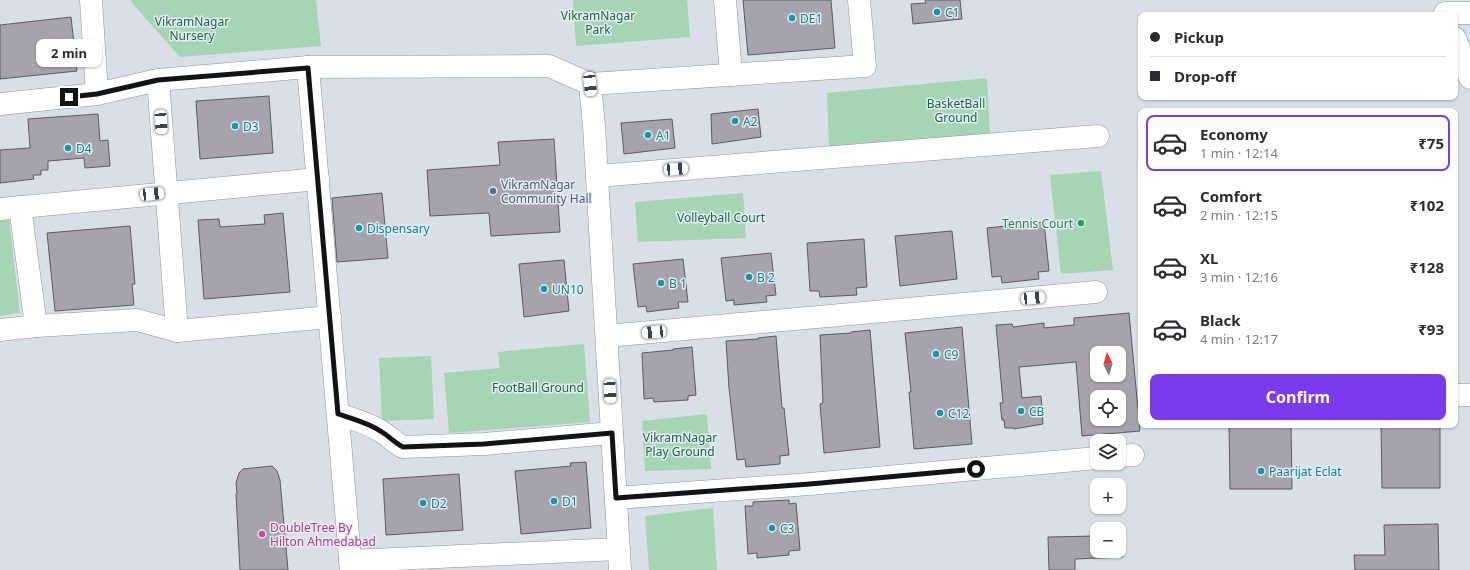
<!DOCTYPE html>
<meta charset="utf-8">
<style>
body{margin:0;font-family:"Noto Sans",sans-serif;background:#f7f7f7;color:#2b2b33;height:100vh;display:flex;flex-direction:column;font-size:15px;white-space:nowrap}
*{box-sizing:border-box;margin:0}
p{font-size:13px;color:#7c7c81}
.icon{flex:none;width:22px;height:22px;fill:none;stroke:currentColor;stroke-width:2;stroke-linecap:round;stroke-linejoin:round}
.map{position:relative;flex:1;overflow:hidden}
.details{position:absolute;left:1138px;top:108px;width:320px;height:320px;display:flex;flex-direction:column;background:#fff;border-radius:8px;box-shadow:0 1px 3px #0004}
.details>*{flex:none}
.top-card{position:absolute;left:1138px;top:12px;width:320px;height:88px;border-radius:8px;box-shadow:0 1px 3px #0004;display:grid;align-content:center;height:88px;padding:0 12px;background:#fff}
.needle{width:26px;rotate:355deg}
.fabs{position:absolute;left:1090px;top:346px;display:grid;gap:8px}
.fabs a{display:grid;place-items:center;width:36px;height:36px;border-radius:8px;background:#fff;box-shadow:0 1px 3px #0004;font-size:20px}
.end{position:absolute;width:18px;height:18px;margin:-9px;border:5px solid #111417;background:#fff;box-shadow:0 0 0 2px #fff}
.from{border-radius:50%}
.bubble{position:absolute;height:28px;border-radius:8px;background:#fff;box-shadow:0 1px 3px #0004;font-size:13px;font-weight:700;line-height:28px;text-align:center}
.car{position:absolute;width:12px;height:24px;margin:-12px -6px;border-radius:5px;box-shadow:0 0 3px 1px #0007;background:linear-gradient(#fff 24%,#345 0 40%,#fff 0 76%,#345 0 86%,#fff 0)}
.top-card b{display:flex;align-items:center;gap:14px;height:38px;font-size:15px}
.top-card b+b{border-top:1px solid #e1e1e2}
.top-card i{width:10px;height:10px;background:#2b2b33}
ul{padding:7px 0 0;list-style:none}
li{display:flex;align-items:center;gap:12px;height:56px;margin:0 8px 6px;padding:0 4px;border:2px solid transparent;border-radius:8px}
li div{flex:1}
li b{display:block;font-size:15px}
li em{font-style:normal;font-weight:700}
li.active{border-color:#7c3aed}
li>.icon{width:36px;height:36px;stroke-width:1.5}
.primary-button{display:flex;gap:8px;margin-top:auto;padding:8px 12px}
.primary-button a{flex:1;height:46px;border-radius:8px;background:#7c3aed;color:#fff;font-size:16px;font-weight:700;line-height:46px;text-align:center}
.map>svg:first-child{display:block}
.green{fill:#a6d5b3}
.building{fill:#a7a3ac;stroke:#5d5a61;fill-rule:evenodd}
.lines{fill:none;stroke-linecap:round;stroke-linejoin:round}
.minor-casing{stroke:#8e949c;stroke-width:23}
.minor{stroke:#fff;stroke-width:22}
.route{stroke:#111417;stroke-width:5}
.culture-dot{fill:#0f9aa8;stroke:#e5ecf5;stroke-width:1.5}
.service-dot{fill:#5c6f8a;stroke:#e5ecf5;stroke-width:1.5}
.leisure-dot{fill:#2e9e5b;stroke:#e5ecf5;stroke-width:1.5}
.hotel-dot{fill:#d1479c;stroke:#e5ecf5;stroke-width:1.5}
.labels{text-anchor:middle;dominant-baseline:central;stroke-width:3;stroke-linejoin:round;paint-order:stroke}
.culture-label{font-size:12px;fill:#0d838f;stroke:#e5ecf5;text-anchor:start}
.park-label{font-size:12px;fill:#17693b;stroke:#e5ecf5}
.service-label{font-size:12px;fill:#4e5e75;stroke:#e5ecf5;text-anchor:start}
.leisure-label{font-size:12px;fill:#27864d;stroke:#e5ecf5;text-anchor:end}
.hotel-label{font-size:12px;fill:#b23c85;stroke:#e5ecf5;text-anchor:start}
</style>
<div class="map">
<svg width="1470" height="570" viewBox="0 0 1470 570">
<rect width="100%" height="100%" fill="#d8dfe7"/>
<g class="green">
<polygon points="131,0 316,0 321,46 180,57 132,3"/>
<polygon points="573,0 687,0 690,37 576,46"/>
<polygon points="987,78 990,135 829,149 827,93"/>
<polygon points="1101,171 1113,270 1061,274 1050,175"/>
<polygon points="743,193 746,238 638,242 635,202"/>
<polygon points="9,220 20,313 0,316 0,221"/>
<polygon points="584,344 590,422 449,433 444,373 500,368 498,352"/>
<polygon points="431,356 434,419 382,421 379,358"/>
<polygon points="707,414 711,469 645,471 642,421"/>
<polygon points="713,508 717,570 649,570 645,516"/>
</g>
<g class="building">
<polygon points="743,0 831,0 835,48 748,55"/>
<polygon points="925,0 960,0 962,19 913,24 911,4 926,3"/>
<polygon points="71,17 77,71 0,79 0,25"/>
<polygon points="269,96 273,153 200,159 196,101"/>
<polygon points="758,109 761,137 712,144 711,114"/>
<polygon points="98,114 100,141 108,140 110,166 85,168 84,158 48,161 48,170 41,170 41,175 33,175 34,179 0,183 0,150 30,148 28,119"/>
<polygon points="672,119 675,148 624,154 621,123"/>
<polygon points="554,139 560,232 491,236 489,213 430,216 427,170 500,165 498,142"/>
<polygon points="382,193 388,258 337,262 332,198"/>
<polygon points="283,213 290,292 204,299 198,220 219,219 220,227 265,224 264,215"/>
<polygon points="1044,222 1049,271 1038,272 1039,279 1002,283 1001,276 992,277 987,228"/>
<polygon points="130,226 135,284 132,284 134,305 55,311 47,233"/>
<polygon points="952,231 957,279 900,286 895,236"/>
<polygon points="864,239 867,287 856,288 857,295 820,297 819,291 810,291 807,243"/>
<polygon points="771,253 776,295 766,296 767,302 734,305 734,300 726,301 721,258"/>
<polygon points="683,259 688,302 678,302 679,308 662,310 647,312 646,306 638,307 633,264"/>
<polygon points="564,260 569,311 524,317 519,264"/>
<path d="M1129,313L1140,431L1082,436L1076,362L1019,367L1022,398L1041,396L1043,424L1014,429V428H1005L1004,420H1002L1000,403H1003L996,325L1012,324L1013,327L1044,323V328L1074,325V318ZM1097,353H1119V375H1097ZM1097,397H1119V419H1097Z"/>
<polygon points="962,327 972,444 914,449 909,392 911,392 905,333"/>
<polygon points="870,330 880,447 824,453 820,404 823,403 820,335 851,333 851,332"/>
<polygon points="776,336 782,408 784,408 789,455 780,456 780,464 746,467 745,459 737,460 729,388 726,341 758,339 758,338"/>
<polygon points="692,347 696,395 688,396 688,400 654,402 653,398 644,399 642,353 673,350 673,349"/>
<polygon points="1229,425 1291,425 1292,489 1230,489"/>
<polygon points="1381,425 1440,425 1440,488 1382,488"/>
<polygon points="586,462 591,528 521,534 515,471 571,466 570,463"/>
<polygon points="272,466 277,471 280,480 288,570 240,570 236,494 237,494 236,483 239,473 243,469"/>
<polygon points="459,474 463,530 386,535 383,479"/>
<polygon points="789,500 789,504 796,503 800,550 789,551 789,555 757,558 757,553 748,554 745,506 753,506 753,502"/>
<polygon points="1438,524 1439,570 1355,570 1354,555 1385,555 1384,525"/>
<polygon points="1119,535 1122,535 1123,557 1075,559 1075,570 1049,570 1048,537 1097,536 1097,551 1119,551"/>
</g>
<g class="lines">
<g class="minor-casing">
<g id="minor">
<polyline points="91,0 97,94"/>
<polyline points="725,0 731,75"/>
<polyline points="1445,13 1470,13"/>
<polyline points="1455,38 1470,78"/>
<polyline points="308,67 351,570"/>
<polyline points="158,80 308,67 549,66 590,84"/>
<polyline points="0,104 97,94 158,80 177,331"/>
<polyline points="597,176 1098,136"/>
<polyline points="20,207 36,326"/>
<polyline points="0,209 318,179"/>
<polyline points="0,330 36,326 137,320 177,331 330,317"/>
<polyline points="607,336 1096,292"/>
<polyline points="1455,395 1470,395"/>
<path d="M338,414C353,419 369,423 382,432C390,437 395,443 403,447L484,444L612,433"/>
<polyline points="1119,456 1133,455"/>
<polyline points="616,498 810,484 1097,458"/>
<polyline points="350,561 619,549"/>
<polyline points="620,570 594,126 590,84 865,66 859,0"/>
</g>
</g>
<use href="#minor" class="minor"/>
</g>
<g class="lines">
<path class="route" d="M69,97L97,94L158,80L308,68L338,414C353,419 369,423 382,432C390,437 395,443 403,447L484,444L612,433L616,498L810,484L976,469"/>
</g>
<g class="culture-dot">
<circle cx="937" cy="12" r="4"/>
<circle cx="792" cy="18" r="4"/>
<circle cx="735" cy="121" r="4"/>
<circle cx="235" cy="126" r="4"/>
<circle cx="648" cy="135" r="4"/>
<circle cx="68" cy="148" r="4"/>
<circle cx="359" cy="228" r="4"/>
<circle cx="749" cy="277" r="4"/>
<circle cx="661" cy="283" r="4"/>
<circle cx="544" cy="289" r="4"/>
<circle cx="936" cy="354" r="4"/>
<circle cx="1021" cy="411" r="4"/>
<circle cx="940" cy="413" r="4"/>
<circle cx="1261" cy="471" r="4"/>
<circle cx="554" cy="501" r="4"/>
<circle cx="423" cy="503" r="4"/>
<circle cx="772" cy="528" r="4"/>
</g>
<circle class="service-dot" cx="493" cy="191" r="4"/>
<circle class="leisure-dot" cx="1081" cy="223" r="4"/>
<circle class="hotel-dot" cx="262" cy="534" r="4"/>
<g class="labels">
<g class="culture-label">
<text x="945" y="12">C1</text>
<text x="800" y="18">DE1</text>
<text x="743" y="121">A2</text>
<text x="243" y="126">D3</text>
<text x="656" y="135">A1</text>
<text x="76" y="148">D4</text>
<text x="367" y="228">Dispensary</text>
<text x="757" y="277">B 2</text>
<text x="669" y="283">B 1</text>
<text x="552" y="289">UN10</text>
<text x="944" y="354">C9</text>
<text x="1029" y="411">CB</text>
<text x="948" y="413">C12</text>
<text x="1269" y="471">Paarijat Eclat</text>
<text x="562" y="501">D1</text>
<text x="431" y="503">D2</text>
<text x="780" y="528">C3</text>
</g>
<g class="park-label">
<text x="598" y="15">VikramNagar<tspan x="598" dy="14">Park</tspan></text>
<text x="192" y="21">VikramNagar<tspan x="192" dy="14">Nursery</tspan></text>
<text x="956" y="103">BasketBall<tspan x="956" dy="14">Ground</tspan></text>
<text x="721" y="217">Volleyball Court</text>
<text x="538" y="387">FootBall Ground</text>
<text x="680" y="437">VikramNagar<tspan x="680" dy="14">Play Ground</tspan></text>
</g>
<g class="service-label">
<text x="501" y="184">VikramNagar<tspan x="501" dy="14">Community Hall</tspan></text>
</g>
<g class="leisure-label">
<text x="1073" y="223">Tennis Court</text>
</g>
<g class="hotel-label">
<text x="270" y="527">DoubleTree By<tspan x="270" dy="14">Hilton Ahmedabad</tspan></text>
</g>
</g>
</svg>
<div class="fabs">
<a><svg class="needle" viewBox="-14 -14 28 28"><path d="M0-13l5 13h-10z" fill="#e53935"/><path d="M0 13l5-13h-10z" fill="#7c7c81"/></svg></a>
<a><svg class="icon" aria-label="locate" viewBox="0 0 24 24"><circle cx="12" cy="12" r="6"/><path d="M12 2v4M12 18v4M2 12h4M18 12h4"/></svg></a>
<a><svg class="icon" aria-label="layers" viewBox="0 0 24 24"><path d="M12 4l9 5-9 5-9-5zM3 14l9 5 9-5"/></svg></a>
<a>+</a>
<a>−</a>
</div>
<i class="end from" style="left:976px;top:469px"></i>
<i class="end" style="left:69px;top:97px"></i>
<div class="bubble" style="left:36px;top:39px;width:66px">2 min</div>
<i class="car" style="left:590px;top:84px;rotate:174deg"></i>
<i class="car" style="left:161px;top:122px;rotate:176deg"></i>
<i class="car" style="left:676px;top:169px;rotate:86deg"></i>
<i class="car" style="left:152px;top:194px;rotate:84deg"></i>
<i class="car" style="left:1033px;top:298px;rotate:85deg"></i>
<i class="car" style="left:654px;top:332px;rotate:265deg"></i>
<i class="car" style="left:610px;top:391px;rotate:177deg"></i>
<div class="top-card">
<b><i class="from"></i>Pickup</b>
<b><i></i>Drop-off</b>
</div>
<section class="details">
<ul>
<li class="active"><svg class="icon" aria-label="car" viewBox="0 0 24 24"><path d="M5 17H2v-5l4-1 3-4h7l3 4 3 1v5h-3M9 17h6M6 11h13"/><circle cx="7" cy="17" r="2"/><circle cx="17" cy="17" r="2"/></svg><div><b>Economy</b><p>1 min · 12:14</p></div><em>₹75</em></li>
<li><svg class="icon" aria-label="car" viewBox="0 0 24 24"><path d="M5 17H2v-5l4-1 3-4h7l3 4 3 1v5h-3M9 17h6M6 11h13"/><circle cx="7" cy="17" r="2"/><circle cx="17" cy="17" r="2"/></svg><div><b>Comfort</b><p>2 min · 12:15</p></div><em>₹102</em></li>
<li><svg class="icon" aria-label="car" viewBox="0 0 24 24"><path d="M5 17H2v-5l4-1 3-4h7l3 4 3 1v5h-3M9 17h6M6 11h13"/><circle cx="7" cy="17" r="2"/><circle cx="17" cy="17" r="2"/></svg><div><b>XL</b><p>3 min · 12:16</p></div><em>₹128</em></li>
<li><svg class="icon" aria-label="car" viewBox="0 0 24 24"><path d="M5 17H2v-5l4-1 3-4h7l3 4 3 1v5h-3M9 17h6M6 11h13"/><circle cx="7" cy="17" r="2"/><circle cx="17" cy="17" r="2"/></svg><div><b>Black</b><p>4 min · 12:17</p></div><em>₹93</em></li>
</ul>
<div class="primary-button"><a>Confirm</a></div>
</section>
</div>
